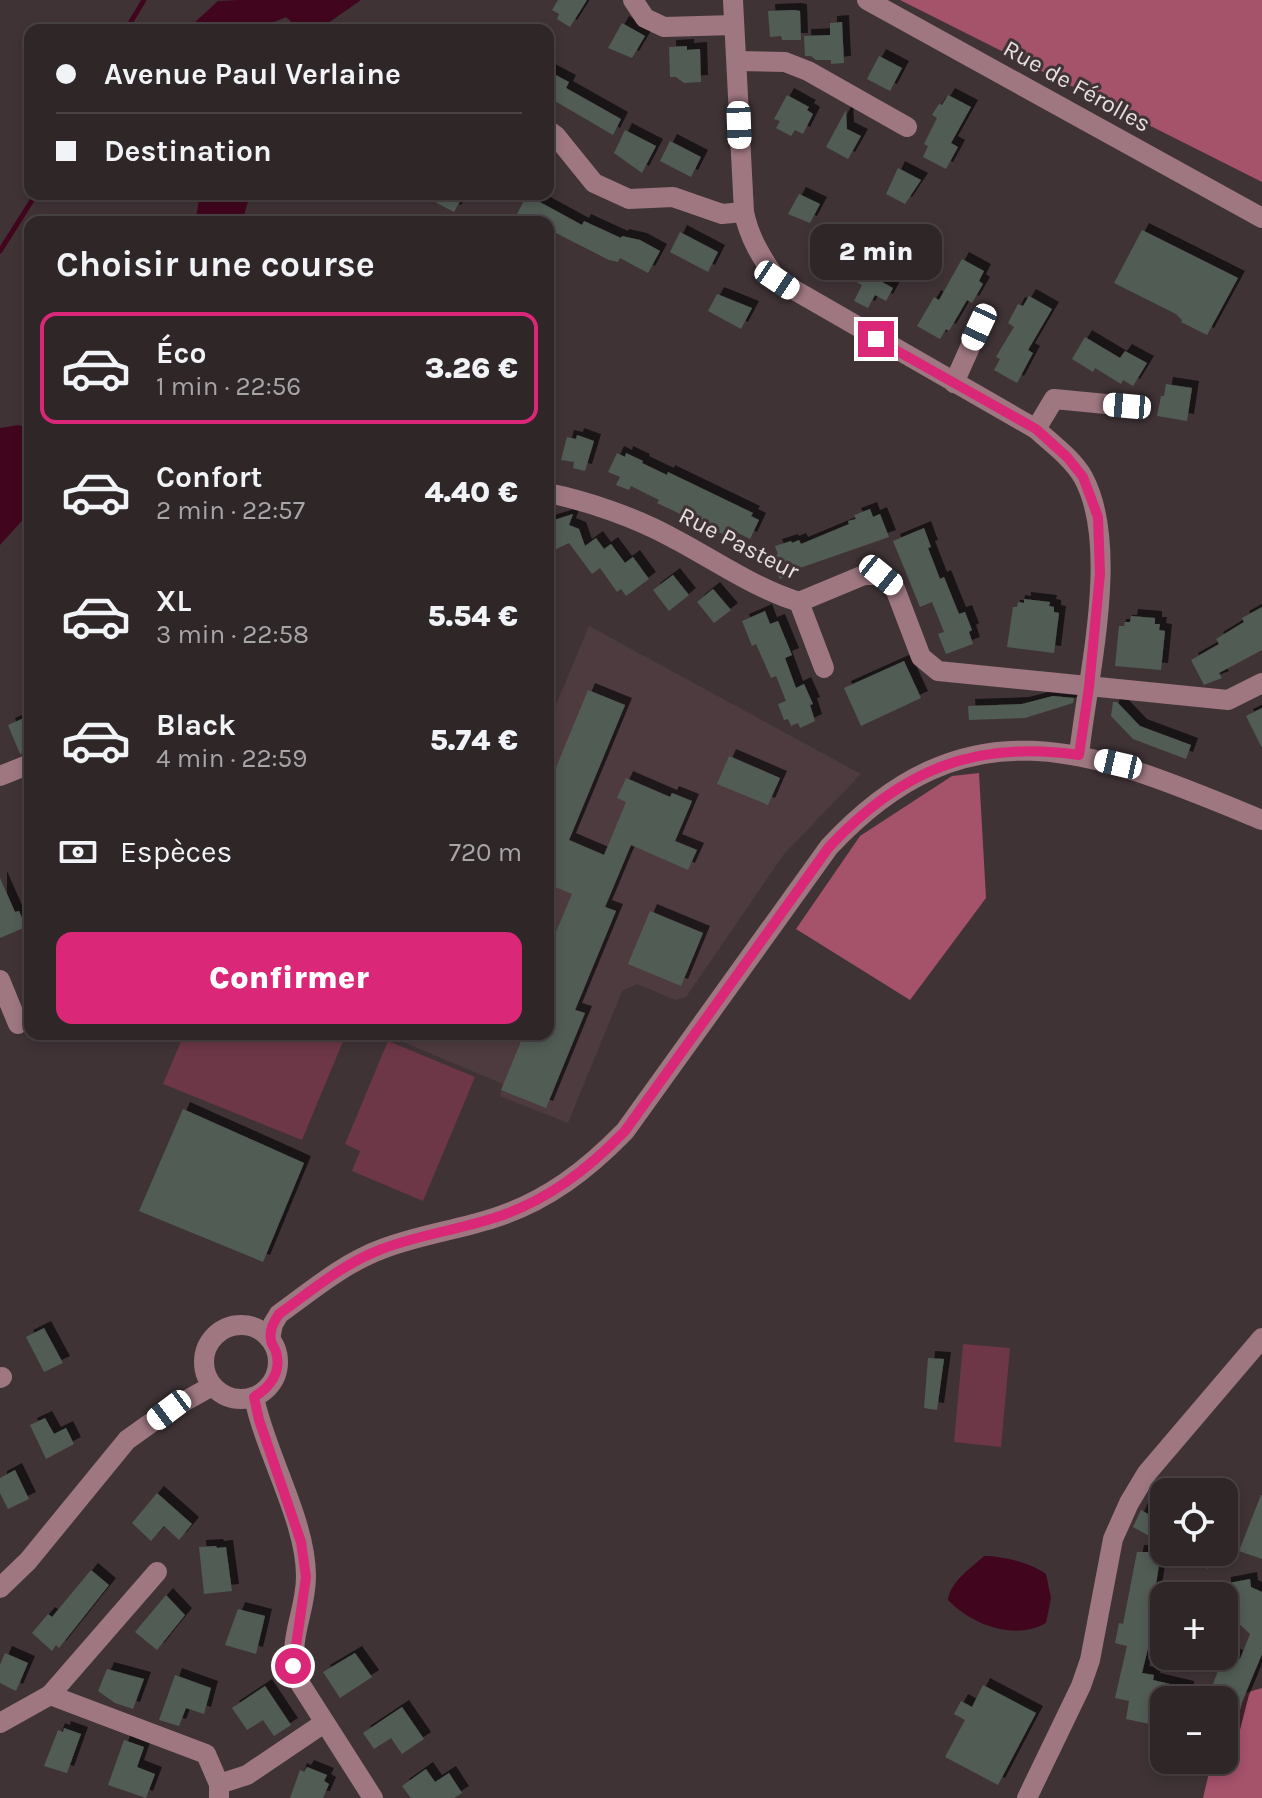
<!DOCTYPE html>
<html lang="fr">
<meta charset="utf-8">
<style>
body{margin:0;font-family:Karla,sans-serif;background:#372e30;color:#f1f3f6;height:100vh;display:flex;flex-direction:column;font-size:30px;white-space:nowrap}
*{box-sizing:border-box;margin:0}
p{font-size:26px;color:#a7a5a8}
.icon{flex:none;width:44px;height:44px;fill:none;stroke:currentColor;stroke-width:2;stroke-linecap:round;stroke-linejoin:round}
.map{position:relative;flex:1;overflow:hidden}
.details{position:absolute;left:24px;top:216px;width:530px;height:824px;display:flex;flex-direction:column;background:#2f2628;border-radius:16px;box-shadow:0 4px 12px #0003,0 0 0 2px #4a4345}
.details>*{flex:none}
.banner{position:absolute;left:24px;top:24px;width:530px;height:176px;border-radius:16px;box-shadow:0 4px 12px #0003,0 0 0 2px #4a4345;display:grid;align-content:center;height:176px;padding:0 32px;background:#2f2628}
.tools{position:absolute;left:1150px;top:1478px;display:grid;gap:16px}
.tools a{display:grid;place-items:center;width:88px;height:88px;border-radius:16px;background:#2f2628;box-shadow:0 4px 12px #0003,0 0 0 2px #4a4345;font-size:40px}
.end{position:absolute;width:36px;height:36px;margin:-18px;border:10px solid #db2777;background:#fff;box-shadow:0 0 0 4px #fff}
.from{border-radius:50%}
.bubble{position:absolute;height:56px;border-radius:16px;background:#2f2628;box-shadow:0 4px 12px #0003,0 0 0 2px #4a4345;font-size:26px;font-weight:800;line-height:56px;text-align:center}
.car{position:absolute;width:24px;height:48px;margin:-24px -12px;border-radius:10px;box-shadow:0 0 6px 2px #0007;background:linear-gradient(#fff 24%,#345 0 40%,#fff 0 76%,#345 0 86%,#fff 0)}
.banner b{display:flex;align-items:center;gap:28px;height:76px;font-size:30px}
.banner b+b{border-top:2px solid #4a4345}
.banner i{width:20px;height:20px;background:#f1f3f6}
ul{padding:0;list-style:none}
li{display:flex;align-items:center;gap:24px;height:112px;margin:0 16px 12px;padding:0 16px;border:4px solid transparent;border-radius:16px}
li div{flex:1}
li b{display:block;font-size:30px}
li em{font-style:normal;font-weight:800}
li.current{border-color:#db2777}
li>.icon{width:72px;height:72px;stroke-width:1.5}
h2{padding:0 32px;font-size:36px;line-height:96px}
.pay{display:flex;align-items:center;gap:20px;height:88px;padding:0 32px;font-size:30px}
.pay p{margin-inline-start:auto}
.primary-button{display:flex;gap:16px;margin-top:auto;padding:16px 32px}
.primary-button a{flex:1;height:92px;border-radius:16px;background:#db2777;color:#fff;font-size:32px;font-weight:800;line-height:92px;text-align:center}
.map>svg:first-child{display:block}
.built{fill:#4e3b40}
.green{fill:#6d3747}
.forest{fill:#a5526b}
.water{fill:#41061e}
.lines{fill:none;stroke-linecap:round;stroke-linejoin:round}
.stream{stroke:#41061e;stroke-width:5}
.building{fill:#515c54;filter:url(#shadow)}
.minor{stroke:#9e7781;stroke-width:20}
.route{stroke:#db2777;stroke-width:10}
.labels{text-anchor:middle;dominant-baseline:central;stroke-width:6;stroke-linejoin:round;paint-order:stroke}
.street-label{font-size:24px;fill:#e6dee0;stroke:#3f3336}
</style>
<div class="map">
<svg width="1262" height="1798" viewBox="0 0 1262 1798">
<defs>
<filter id="shadow"><feDropShadow dx="7" dy="-7" stdDeviation="0" flood-color="#0009"/></filter>
</defs>
<rect width="100%" height="100%" fill="#3f3336"/>
<polygon class="built" points="589,626 861,774 784,854 686,997 675,1000 637,984 622,991 568,1123 500,1096 503,1084 384,1034 548,1034 548,724"/>
<g class="green">
<polygon points="184,1034 346,1034 302,1140 163,1084"/>
<polygon points="388,1041 475,1077 423,1201 352,1171 360,1151 345,1144"/>
<polygon points="963,1344 1010,1348 1001,1447 954,1442"/>
</g>
<g class="forest">
<polygon points="900,0 1262,0 1262,182"/>
<polygon points="979,773 986,898 910,1000 796,929 860,836 952,776"/>
<polygon points="1262,1688 1262,1798 1203,1798 1212,1760 1224,1760 1225,1699"/>
</g>
<g class="water">
<polygon points="239,0 361,0 321,28 298,28 286,17 272,23 269,30 192,30 194,23 218,1"/>
<polygon points="200,194 250,194 244,216 238,222 201,222 196,218"/>
<polygon points="19,425 30,430 30,512 0,545 0,428"/>
<path d="M984,1556C1003,1556 1031,1563 1046,1574L1051,1598L1046,1623C1015,1641 972,1625 948,1600C950,1582 971,1568 984,1556Z"/>
</g>
<g class="lines">
<g class="stream">
<polyline points="126,30 144,0"/>
<polyline points="0,251 36,194"/>
</g>
</g>
<g class="building">
<polygon points="558,0 587,0 570,27 557,19 559,14 552,10"/>
<polygon points="794,10 800,11 801,40 782,40 781,36 770,37 768,11"/>
<polygon points="842,22 844,63 831,64 831,60 816,60 811,56 805,56 804,36 830,35 830,23"/>
<polygon points="622,23 645,36 632,58 608,48"/>
<polygon points="687,46 687,50 700,49 701,82 684,83 676,77 670,77 669,47"/>
<polygon points="879,56 902,68 890,91 867,79"/>
<polygon points="548,71 569,82 566,88 621,119 613,135 548,97"/>
<polygon points="787,95 809,107 807,110 813,114 803,134 795,130 791,136 776,128 780,121 774,119"/>
<polygon points="948,95 971,107 951,143 958,147 946,169 923,157 928,146 924,144 937,118 932,115 939,104 942,105"/>
<polygon points="846,110 847,129 861,136 848,159 826,147"/>
<polygon points="625,130 656,146 642,173 614,153"/>
<polygon points="670,141 701,157 691,177 660,161"/>
<polygon points="898,168 921,180 905,204 886,194"/>
<polygon points="420,194 464,194 454,212"/>
<polygon points="799,194 820,204 810,223 788,214"/>
<polygon points="527,195 582,225 584,221 621,238 622,236 640,240 660,251 648,273 620,258 618,262 609,260 548,229 548,222 528,222 516,216"/>
<polygon points="1142,230 1238,278 1207,335 1181,322 1182,320 1176,314 1114,283"/>
<polygon points="680,232 718,252 708,272 670,252"/>
<polygon points="835,239 865,255 860,264 878,274 875,278 893,288 886,301 875,295 868,308 854,301 862,285 822,264"/>
<polygon points="962,259 984,271 979,281 983,284 972,303 967,300 949,331 946,329 940,339 917,326 934,297 939,300"/>
<polygon points="717,294 752,308 741,329 708,311"/>
<polygon points="1029,296 1052,309 1028,350 1033,353 1017,383 994,370 1000,359 996,357 1000,350 1014,327 1008,323 1018,304 1023,306"/>
<polygon points="1085,337 1120,358 1125,351 1147,363 1133,386 1123,380 1121,384 1095,368 1093,372 1072,359"/>
<polygon points="1166,384 1192,388 1187,421 1157,416 1161,396 1164,396"/>
<polygon points="577,435 594,441 585,471 573,468 574,462 561,460 567,437 576,439"/>
<polygon points="617,453 625,457 626,453 643,461 642,463 667,475 668,472 753,513 751,516 759,520 750,539 738,533 735,540 657,503 659,500 631,486 629,490 616,485 620,477 608,472"/>
<polygon points="870,509 873,517 880,514 889,537 797,569 799,571 780,579 771,557 778,554 775,546 791,541 792,543 799,540 801,544 849,524 848,521 856,519 854,515"/>
<polygon points="573,514 569,525 579,529 585,546 596,538 604,549 611,544 625,563 633,557 649,579 626,596 621,589 617,592 600,568 592,574 569,543 548,553 548,522"/>
<polygon points="924,528 931,547 928,548 940,579 944,577 959,614 965,612 972,630 969,632 973,644 946,654 938,634 944,632 932,602 920,607 893,541"/>
<polygon points="673,575 689,595 669,611 653,590"/>
<polygon points="713,589 731,610 714,623 697,602"/>
<polygon points="1024,599 1050,602 1049,606 1054,607 1054,612 1059,613 1054,653 1007,647 1013,607 1017,607 1018,602 1024,603"/>
<polygon points="1262,607 1262,650 1219,673 1222,678 1204,685 1191,660 1219,644 1216,639 1244,622 1242,618"/>
<polygon points="765,611 770,624 778,621 792,655 785,658 796,688 804,684 813,704 810,705 815,721 800,728 798,723 791,726 788,719 784,720 778,704 786,701 776,676 771,678 756,644 752,646 742,621"/>
<polygon points="1131,616 1155,618 1155,624 1160,624 1159,630 1165,631 1161,670 1115,666 1119,626 1124,626 1125,622 1130,622"/>
<polygon points="904,661 921,698 861,726 844,688"/>
<polygon points="588,690 625,705 569,840 604,855 626,802 617,798 626,778 670,797 672,793 692,801 675,841 697,850 688,870 631,845 605,907 616,911 575,1010 585,1013 546,1108 501,1090 524,1034 548,1034 548,951 572,894 548,884 548,787"/>
<polygon points="1053,696 1074,698 1073,703 1025,718 969,720 968,706 1022,704"/>
<polygon points="1113,702 1117,702 1140,726 1191,745 1186,759 1133,739 1111,716"/>
<polygon points="1262,708 1262,748 1246,716"/>
<polygon points="24,718 26,722 30,720 30,751 20,754 8,725"/>
<polygon points="729,756 780,778 768,805 717,784"/>
<polygon points="0,878 15,912 19,911 26,927 0,938"/>
<polygon points="650,911 703,933 681,986 628,964"/>
<polygon points="183,1109 304,1163 263,1262 139,1211"/>
<polygon points="44,1328 63,1363 44,1372 26,1337"/>
<polygon points="928,1358 944,1359 937,1410 924,1408"/>
<polygon points="45,1418 54,1434 66,1428 74,1444 46,1459 30,1425"/>
<polygon points="15,1470 29,1499 8,1509 0,1493 0,1478"/>
<polygon points="157,1493 192,1524 179,1540 164,1526 151,1541 132,1523"/>
<polygon points="1261,1495 1262,1495 1262,1559 1239,1551"/>
<polygon points="1141,1510 1164,1523 1164,1544 1133,1527"/>
<polygon points="216,1546 217,1548 226,1547 232,1591 204,1594 199,1547"/>
<polygon points="1137,1552 1161,1552 1149,1630 1152,1632 1142,1673 1154,1675 1153,1680 1187,1688 1187,1700 1164,1700 1164,1727 1126,1719 1129,1701 1115,1698 1127,1646 1115,1643 1119,1623 1123,1624"/>
<polygon points="1174,1552 1216,1552 1208,1569"/>
<polygon points="91,1570 109,1585 59,1648 56,1645 52,1651 32,1633 48,1614 52,1617"/>
<polygon points="1250,1579 1251,1587 1262,1592 1262,1654 1242,1702 1229,1752 1224,1751 1224,1700 1207,1700 1225,1652 1240,1659 1250,1634 1233,1618 1230,1619 1224,1607 1224,1584"/>
<polygon points="166,1595 185,1615 157,1650 135,1632"/>
<polygon points="238,1609 265,1616 256,1654 225,1645"/>
<polygon points="5,1653 28,1663 16,1691 0,1683 0,1665"/>
<polygon points="355,1653 372,1677 340,1698 323,1672"/>
<polygon points="107,1669 144,1679 133,1709 115,1703 98,1691"/>
<polygon points="175,1675 211,1688 204,1714 186,1708 179,1726 159,1720"/>
<polygon points="983,1685 1036,1713 998,1785 945,1757 965,1720 954,1714 961,1701 972,1707"/>
<polygon points="265,1686 291,1725 274,1736 263,1720 247,1730 232,1708"/>
<polygon points="402,1707 424,1739 402,1754 391,1738 374,1749 363,1733"/>
<polygon points="64,1728 81,1734 67,1773 44,1766 58,1730 63,1732"/>
<polygon points="124,1740 144,1747 137,1767 155,1774 146,1798 108,1785"/>
<polygon points="307,1767 327,1775 324,1781 329,1784 323,1798 290,1798 300,1770 304,1772"/>
<polygon points="426,1769 435,1782 449,1773 462,1793 454,1798 411,1798 402,1786"/>
</g>
<g class="lines">
<g class="minor">
<polyline points="633,0 645,18 664,27 734,25"/>
<path d="M733,0L744,212C749,238 762,258 777,280L1036,429C1052,444 1072,458 1083,477C1121,547 1087,678 1079,755"/>
<polyline points="867,0 1262,218"/>
<polyline points="737,61 785,62 808,71 907,127"/>
<polyline points="548,130 556,136 594,183 629,199 673,197 722,214 744,212"/>
<polyline points="954,383 979,327"/>
<polyline points="1036,429 1054,399 1127,406"/>
<path d="M548,493C588,501 636,518 671,537C715,560 752,587 799,602L864,575H881L894,586L921,657L938,671L1228,700L1262,683"/>
<polyline points="799,602 824,668"/>
<polyline points="0,776 30,764"/>
<polyline points="0,980 18,1024"/>
<circle cx="241" cy="1362" r="37"/>
<path d="M270,1339L273,1324L279,1314C311,1291 344,1263 382,1249C418,1235 457,1230 494,1218C547,1201 587,1170 625,1131L829,847C970,695 1097,752 1262,820"/>
<polyline points="0,1378 2,1377"/>
<path d="M254,1397C265,1453 306,1520 306,1576C306,1617 283,1643 301,1685L373,1798"/>
<polyline points="0,1588 28,1561 127,1440 169,1410 212,1386"/>
<polyline points="50,1695 157,1572"/>
<polyline points="0,1723 50,1695 206,1754 219,1784 219,1798"/>
<polyline points="219,1784 247,1775 324,1723"/>
<polyline points="1027,1798 1081,1686 1090,1660 1113,1539 1129,1503 1147,1473 1262,1338"/>
</g>
</g>
<g class="lines">
<path class="route" d="M293,1666L306,1577L301,1542L259,1420L254,1397C270,1387 282,1372 276,1352C275,1348 271,1344 271,1340C269,1331 274,1321 279,1314C311,1291 344,1263 382,1249C418,1235 457,1230 494,1218C547,1201 587,1170 625,1131L829,847C901,770 974,740 1079,755L1089,687L1100,574L1098,517L1083,477L1067,457L1036,429L876,339"/>
</g>
<g class="labels">
<g class="street-label">
<text transform="translate(1077 86) rotate(29)">Rue de Férolles</text>
<text transform="translate(739 543) rotate(27)">Rue Pasteur</text>
</g>
</g>
</svg>
<div class="tools">
<a><svg class="icon" aria-label="locate" viewBox="0 0 24 24"><circle cx="12" cy="12" r="6"/><path d="M12 2v4M12 18v4M2 12h4M18 12h4"/></svg></a>
<a>+</a>
<a>−</a>
</div>
<i class="end from" style="left:293px;top:1666px"></i>
<i class="end" style="left:876px;top:339px"></i>
<div class="bubble" style="left:810px;top:224px;width:132px">2 min</div>
<i class="car" style="left:739px;top:125px;rotate:178deg"></i>
<i class="car" style="left:777px;top:280px;rotate:124deg"></i>
<i class="car" style="left:979px;top:327px;rotate:205deg"></i>
<i class="car" style="left:1127px;top:406px;rotate:275deg"></i>
<i class="car" style="left:881px;top:575px;rotate:129deg"></i>
<i class="car" style="left:1118px;top:764px;rotate:283deg"></i>
<i class="car" style="left:169px;top:1410px;rotate:233deg"></i>
<div class="banner">
<b><i class="from"></i>Avenue Paul Verlaine</b>
<b><i></i>Destination</b>
</div>
<section class="details">
<h2>Choisir une course</h2>
<ul>
<li class="current"><svg class="icon" aria-label="car" viewBox="0 0 24 24"><path d="M5 17H2v-5l4-1 3-4h7l3 4 3 1v5h-3M9 17h6M6 11h13"/><circle cx="7" cy="17" r="2"/><circle cx="17" cy="17" r="2"/></svg><div><b>Éco</b><p>1 min · 22:56</p></div><em>3.26 €</em></li>
<li><svg class="icon" aria-label="car" viewBox="0 0 24 24"><path d="M5 17H2v-5l4-1 3-4h7l3 4 3 1v5h-3M9 17h6M6 11h13"/><circle cx="7" cy="17" r="2"/><circle cx="17" cy="17" r="2"/></svg><div><b>Confort</b><p>2 min · 22:57</p></div><em>4.40 €</em></li>
<li><svg class="icon" aria-label="car" viewBox="0 0 24 24"><path d="M5 17H2v-5l4-1 3-4h7l3 4 3 1v5h-3M9 17h6M6 11h13"/><circle cx="7" cy="17" r="2"/><circle cx="17" cy="17" r="2"/></svg><div><b>XL</b><p>3 min · 22:58</p></div><em>5.54 €</em></li>
<li><svg class="icon" aria-label="car" viewBox="0 0 24 24"><path d="M5 17H2v-5l4-1 3-4h7l3 4 3 1v5h-3M9 17h6M6 11h13"/><circle cx="7" cy="17" r="2"/><circle cx="17" cy="17" r="2"/></svg><div><b>Black</b><p>4 min · 22:59</p></div><em>5.74 €</em></li>
</ul>
<div class="pay"><svg class="icon" aria-label="cash" viewBox="0 0 24 24"><path d="M3 7h18v10H3z"/><circle cx="12" cy="12" r="2"/></svg>Espèces<p>720 m</p></div>
<div class="primary-button"><a>Confirmer</a></div>
</section>
</div>
